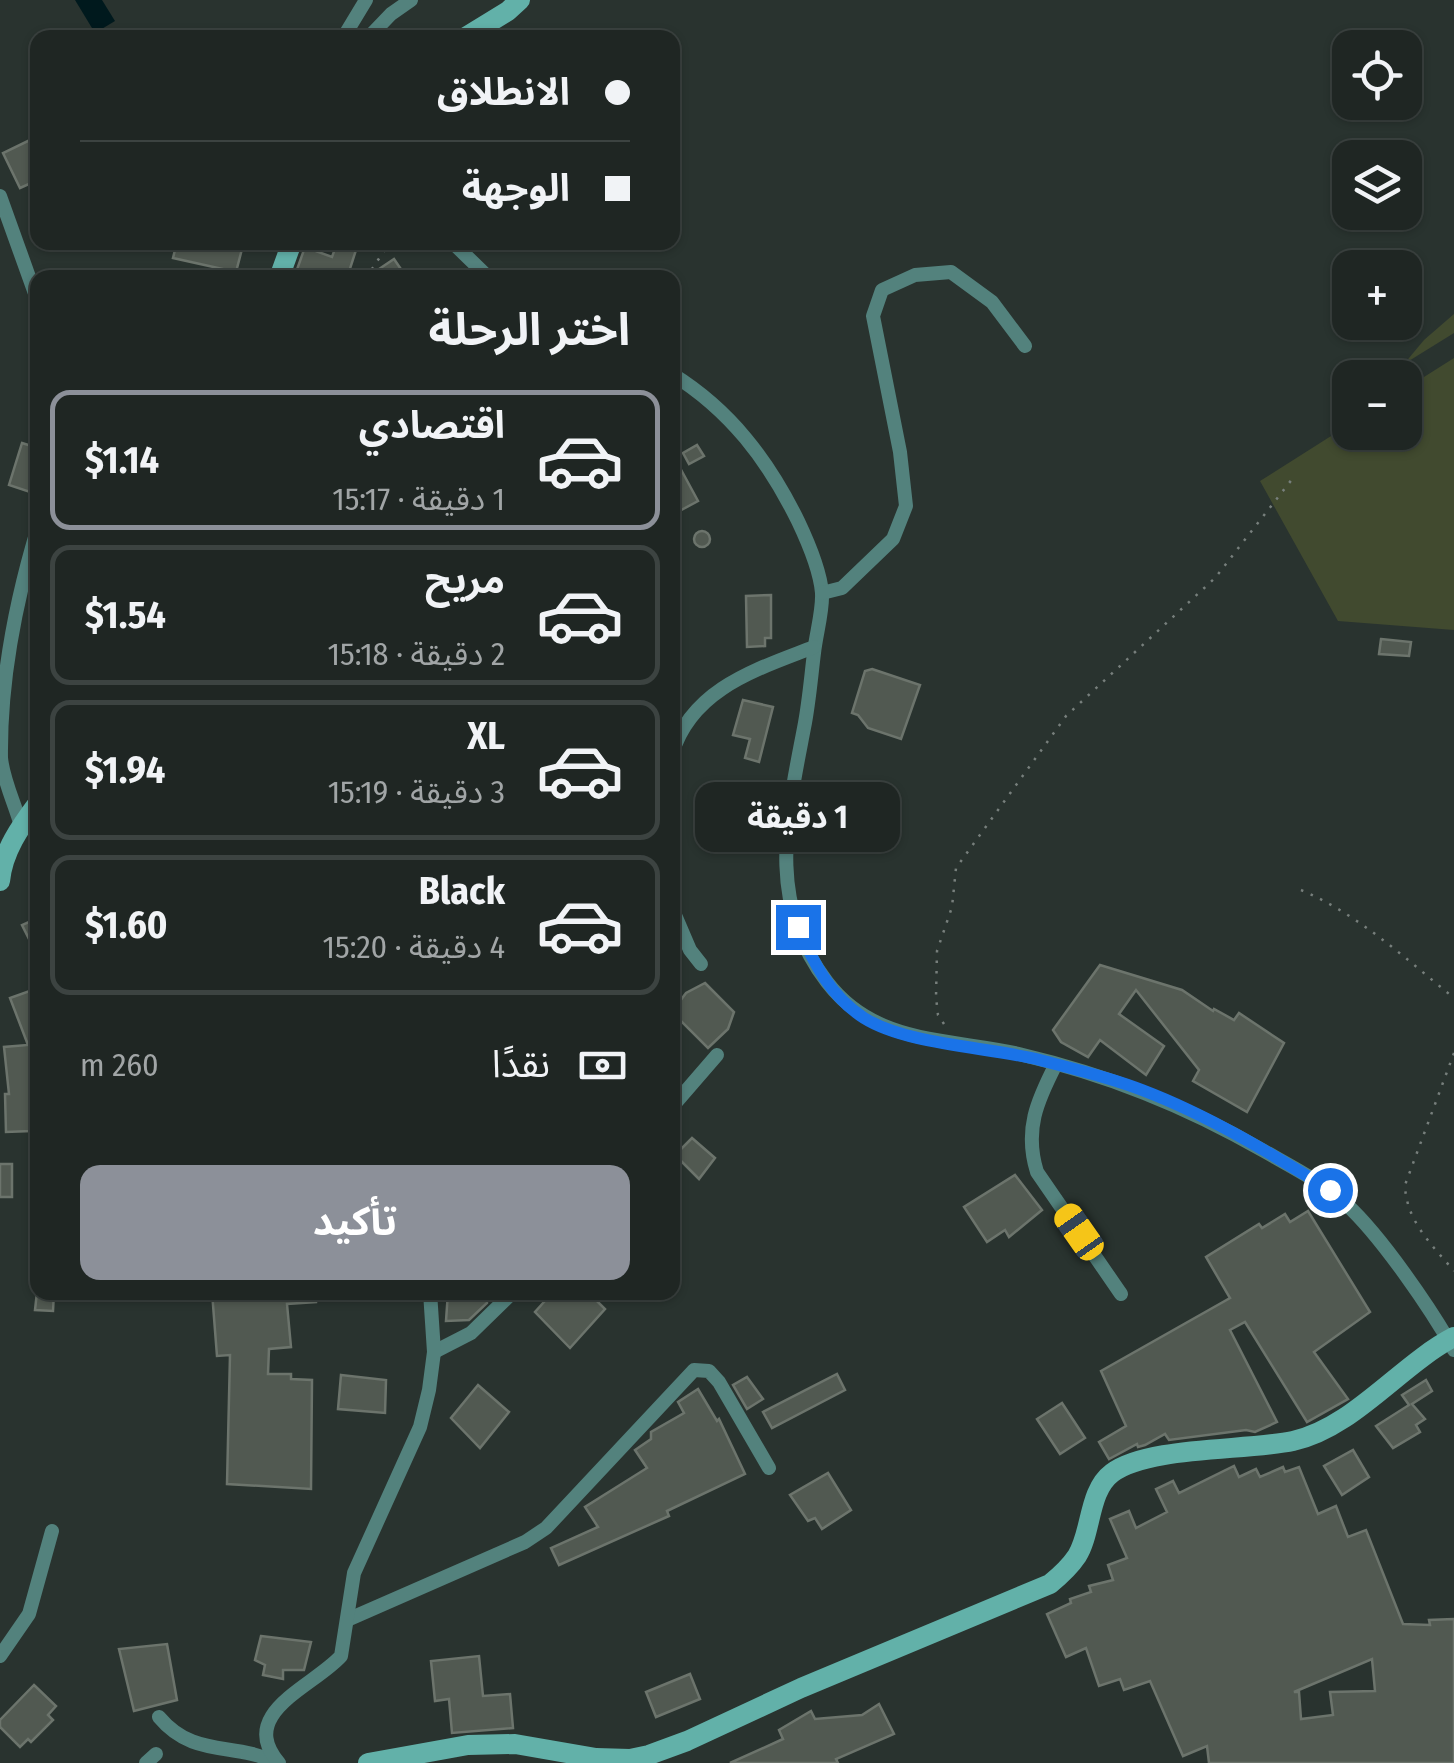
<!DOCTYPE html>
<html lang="ar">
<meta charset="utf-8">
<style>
body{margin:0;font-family:"Fira Sans Condensed","Noto Sans Arabic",sans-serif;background:#272e2b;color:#f1f3f6;direction:rtl;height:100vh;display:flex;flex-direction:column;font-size:38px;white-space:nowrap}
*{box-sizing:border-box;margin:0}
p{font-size:32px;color:#a1a5a6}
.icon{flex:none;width:55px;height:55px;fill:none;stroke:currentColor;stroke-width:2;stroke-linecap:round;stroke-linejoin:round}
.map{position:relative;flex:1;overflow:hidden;direction:ltr}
.panel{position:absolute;left:30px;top:270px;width:650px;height:1030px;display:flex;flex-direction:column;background:#1f2623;border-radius:20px;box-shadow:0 2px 8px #0004,0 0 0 2px #3c4341;direction:rtl}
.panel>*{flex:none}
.hud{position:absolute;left:30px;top:30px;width:650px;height:220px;border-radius:20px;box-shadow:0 2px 8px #0004,0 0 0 2px #3c4341;direction:rtl;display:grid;align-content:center;height:220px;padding:0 50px;background:#1f2623}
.controls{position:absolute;left:1332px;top:30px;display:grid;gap:20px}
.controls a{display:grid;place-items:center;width:90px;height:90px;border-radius:20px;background:#1f2623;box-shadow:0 2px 8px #0004,0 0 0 2px #3c4341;font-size:50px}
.end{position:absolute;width:45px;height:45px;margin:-22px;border:12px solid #1a73e8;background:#fff;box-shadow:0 0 0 5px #fff}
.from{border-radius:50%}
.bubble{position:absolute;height:70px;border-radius:20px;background:#1f2623;box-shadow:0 2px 8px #0004,0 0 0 2px #3c4341;font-size:32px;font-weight:700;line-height:70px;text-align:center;direction:rtl}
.car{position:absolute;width:30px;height:60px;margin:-30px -15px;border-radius:12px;box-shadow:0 0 8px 2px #0007;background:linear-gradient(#f5c518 24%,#345 0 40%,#f5c518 0 76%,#345 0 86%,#f5c518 0)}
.hud b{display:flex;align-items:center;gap:35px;height:95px;font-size:38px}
.hud b+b{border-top:2px solid #3c4341}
.hud i{width:25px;height:25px;background:#f1f3f6}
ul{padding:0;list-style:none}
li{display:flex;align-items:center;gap:30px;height:140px;margin:0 20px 15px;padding:0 30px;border:5px solid #3c4341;border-radius:20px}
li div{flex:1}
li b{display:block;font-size:38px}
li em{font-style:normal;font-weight:700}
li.active{border-color:#8c9099}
li>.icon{width:90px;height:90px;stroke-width:1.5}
h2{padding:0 50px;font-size:45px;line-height:120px}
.pay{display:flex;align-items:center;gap:25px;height:110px;padding:0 50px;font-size:38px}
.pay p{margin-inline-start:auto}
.cta{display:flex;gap:20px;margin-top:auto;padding:20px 50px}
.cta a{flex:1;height:115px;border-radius:20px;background:#8c9099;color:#fff;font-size:40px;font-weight:700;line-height:115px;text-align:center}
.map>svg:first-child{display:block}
.green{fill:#414a2f}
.water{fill:#00191d}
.building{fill:#515951;stroke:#6c746c;stroke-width:2.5;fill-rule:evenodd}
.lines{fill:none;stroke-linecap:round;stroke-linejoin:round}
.path{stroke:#777f7c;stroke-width:2.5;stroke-dasharray:2.5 8;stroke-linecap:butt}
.street{stroke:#53827d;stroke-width:14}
.secondary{stroke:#62b1a9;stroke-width:20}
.route{stroke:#1a73e8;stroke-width:12}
</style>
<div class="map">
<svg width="1454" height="1763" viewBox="0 0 1454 1763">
<rect width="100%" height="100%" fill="#29332f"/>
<g class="green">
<polygon points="1454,314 1454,333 1404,364 1424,340"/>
<polygon points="1454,358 1454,630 1338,621 1260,481 1350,424 1350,432 1405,432 1405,389"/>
</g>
<polygon class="water" points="75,0 102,0 115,21 95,33"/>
<g class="building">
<polygon points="30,140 38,156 38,180 20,188 3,153"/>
<polygon points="177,242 212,242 242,249 236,272 173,258"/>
<polygon points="337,243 356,250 347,278 294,278 305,247 332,257"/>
<polygon points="394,259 407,278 385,278 379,269"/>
<polygon points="22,443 38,448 38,479 33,493 9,485"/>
<polygon points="697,445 704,456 689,464 683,453"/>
<polygon points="672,453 698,501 672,515"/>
<circle cx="702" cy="539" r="8"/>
<polygon points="771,595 771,638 765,638 765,646 747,647 746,596"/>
<polygon points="1381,639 1411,642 1409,656 1379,654"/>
<polygon points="872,669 920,685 901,739 868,728 858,715 852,713 865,671"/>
<polygon points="743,700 773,707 759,762 745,758 750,739 733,735"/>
<polygon points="836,784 864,790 877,799 869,839 852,845 820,836"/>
<polygon points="38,918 38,957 22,925"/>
<polygon points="1100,965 1182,990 1213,1011 1214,1009 1234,1020 1239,1013 1284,1043 1247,1112 1193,1081 1199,1070 1136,990 1119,1014 1164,1046 1146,1075 1100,1040 1088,1057 1061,1042 1053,1030"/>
<polygon points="705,983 734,1012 728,1029 708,1048 672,1012 686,993"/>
<polygon points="38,988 38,1122 31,1122 31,1131 6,1132 5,1094 9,1094 4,1047 28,1045 10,998"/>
<polygon points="692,1138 715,1158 699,1179 675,1155"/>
<rect x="0" y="1164" width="12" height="33"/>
<polygon points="1015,1175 1042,1210 1009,1237 1005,1230 987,1242 964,1207"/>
<polygon points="1308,1211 1370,1312 1314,1352 1348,1399 1307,1422 1245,1322 1230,1330 1277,1422 1255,1432 1246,1430 1169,1440 1165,1434 1145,1445 1138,1447 1137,1444 1109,1459 1099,1442 1126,1426 1101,1371 1230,1298 1206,1257 1259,1224 1262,1228 1285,1214 1290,1222"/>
<polygon points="37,1292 54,1292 53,1311 35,1310"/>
<polygon points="212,1292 316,1292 316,1302 287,1304 291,1347 269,1349 268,1374 291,1374 291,1379 312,1380 311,1489 227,1484 230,1355 217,1356"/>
<polygon points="448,1292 487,1292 487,1303 469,1320 446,1321"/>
<polygon points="553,1292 588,1292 605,1309 570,1348 535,1312"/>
<polygon points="837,1374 845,1390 772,1428 763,1412"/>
<polygon points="341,1375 386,1380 385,1413 338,1409"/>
<polygon points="747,1377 763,1399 747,1409 733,1385"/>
<polygon points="1426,1380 1432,1391 1412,1404 1425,1419 1416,1425 1420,1432 1393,1448 1376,1426 1409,1405 1402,1395"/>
<polygon points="478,1385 509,1412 480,1448 451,1418"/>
<polygon points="698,1389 717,1421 719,1419 745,1474 667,1511 669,1516 559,1565 551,1548 598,1527 585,1507 647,1468 635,1450 651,1439 651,1432 684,1413 678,1402"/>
<polygon points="1062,1403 1085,1438 1060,1454 1037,1419"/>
<polygon points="1353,1450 1369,1477 1342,1495 1324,1466"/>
<path d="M1234,1466L1239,1477L1256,1469L1260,1477L1283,1467L1285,1472L1299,1467L1318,1514L1336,1506L1348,1537L1366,1530L1403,1624L1430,1625L1429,1620L1454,1619V1763H1209L1207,1746L1183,1756L1150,1681L1124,1690L1120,1679L1099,1686L1086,1648L1066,1657L1047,1614L1071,1603L1070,1599L1091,1592L1089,1586L1113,1580L1108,1565L1127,1558L1110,1519L1129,1511L1136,1528L1167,1512L1156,1489L1173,1481L1179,1493ZM1372,1659L1375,1691L1330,1692L1333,1715L1301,1719L1299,1692H1294Z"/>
<polygon points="828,1473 851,1510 822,1529 815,1518 808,1521 790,1495"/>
<polygon points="261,1636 311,1642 304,1670 283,1670 283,1679 263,1675 265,1665 255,1660"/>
<polygon points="167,1644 177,1700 134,1711 119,1649"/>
<polygon points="479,1656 483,1696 510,1694 513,1728 452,1733 449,1699 435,1701 431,1661"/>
<polygon points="690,1674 700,1699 656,1717 646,1692"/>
<polygon points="34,1685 56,1706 48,1715 53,1720 31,1742 28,1739 20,1747 0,1727 0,1720"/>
<polygon points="879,1704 894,1734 836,1759 838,1763 730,1763 783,1739 779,1730 811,1711 815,1719 862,1715"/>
</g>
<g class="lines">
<g class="path">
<polyline points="366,278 390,242"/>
<path d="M1301,890C1358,914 1406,959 1454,998"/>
<polyline points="944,1024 938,1015 936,997 937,951 952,907 956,868 1066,716 1215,578 1293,478"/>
<path d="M1454,1053L1405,1185C1406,1221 1432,1245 1454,1271"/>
</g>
<g class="street">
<polyline points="343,38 366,0"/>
<polyline points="368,38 391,14 411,0"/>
<polyline points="0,196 38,302"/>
<polyline points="452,242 489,278"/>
<path d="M672,374C730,410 768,460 798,521C808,542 820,569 822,593C823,611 816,634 814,653C811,677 809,703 804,728C787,817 766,902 827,982C875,1045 948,1038 1019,1054C1108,1075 1184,1105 1264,1151C1292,1167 1322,1182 1346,1204C1381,1236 1431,1309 1454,1350"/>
<polyline points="822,593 842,588 893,539 906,506 900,452 873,316 882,290 915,275 951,272 992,302 1025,346"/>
<path d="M672,754C692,688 758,669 814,647"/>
<path d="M21,826C15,804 3,780 1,758C0,680 16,600 38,527"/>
<polyline points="672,908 690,950 701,964"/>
<path d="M1056,1064C1037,1101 1024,1130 1037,1172L1121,1294"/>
<polyline points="672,1107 717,1055"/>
<polyline points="434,1352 471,1333 513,1292"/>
<polyline points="347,1620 525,1542 546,1528 694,1370 709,1371 719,1382 769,1468"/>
<polyline points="0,1656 29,1614 52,1531"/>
<path d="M159,1717C194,1759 235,1741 276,1763"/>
<polyline points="146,1763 156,1754"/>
<path d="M279,1763C236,1713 313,1687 341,1656L354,1573L420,1427L429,1390L434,1352L430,1292"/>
</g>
<g class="secondary">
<polyline points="464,38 508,11 520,0"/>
<polyline points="279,278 292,242"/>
<path d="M0,881C3,851 20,827 38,803"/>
<path d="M368,1763L468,1745L515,1744L596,1758L630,1759L649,1755L687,1741L801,1688L1050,1584C1061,1575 1069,1568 1077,1556C1092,1532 1088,1491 1112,1473C1147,1446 1247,1451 1293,1441C1353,1428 1400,1365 1454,1337"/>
</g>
</g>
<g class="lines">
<path class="route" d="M798,927C813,962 830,996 864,1018C907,1045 989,1047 1040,1060C1074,1069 1109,1077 1142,1090C1208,1115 1270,1153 1330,1190"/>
</g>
</svg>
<div class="controls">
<a><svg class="icon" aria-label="locate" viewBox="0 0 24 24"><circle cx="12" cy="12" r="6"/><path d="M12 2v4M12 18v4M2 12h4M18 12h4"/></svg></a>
<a><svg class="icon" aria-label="layers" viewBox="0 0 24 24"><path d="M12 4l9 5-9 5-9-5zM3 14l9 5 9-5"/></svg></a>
<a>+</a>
<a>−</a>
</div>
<i class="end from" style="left:1330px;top:1190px"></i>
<i class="end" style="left:798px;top:927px"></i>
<div class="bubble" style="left:695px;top:782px;width:205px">1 دقيقة</div>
<i class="car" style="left:1079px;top:1232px;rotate:325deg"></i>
<div class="hud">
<b><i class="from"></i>الانطلاق</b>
<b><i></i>الوجهة</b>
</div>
<section class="panel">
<h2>اختر الرحلة</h2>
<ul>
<li class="active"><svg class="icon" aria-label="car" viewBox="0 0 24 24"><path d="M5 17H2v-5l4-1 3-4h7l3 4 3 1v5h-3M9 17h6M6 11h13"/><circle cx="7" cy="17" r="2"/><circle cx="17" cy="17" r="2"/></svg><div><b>اقتصادي</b><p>1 دقيقة · 15:17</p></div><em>$1.14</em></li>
<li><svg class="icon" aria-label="car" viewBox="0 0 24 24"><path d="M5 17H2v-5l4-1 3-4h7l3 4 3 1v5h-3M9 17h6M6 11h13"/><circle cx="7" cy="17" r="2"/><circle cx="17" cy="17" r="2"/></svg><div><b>مريح</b><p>2 دقيقة · 15:18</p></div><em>$1.54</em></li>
<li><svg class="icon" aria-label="car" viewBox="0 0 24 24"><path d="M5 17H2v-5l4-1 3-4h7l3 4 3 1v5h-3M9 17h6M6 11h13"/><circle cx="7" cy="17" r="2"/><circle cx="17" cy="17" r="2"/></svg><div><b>XL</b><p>3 دقيقة · 15:19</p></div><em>$1.94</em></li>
<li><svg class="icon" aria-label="car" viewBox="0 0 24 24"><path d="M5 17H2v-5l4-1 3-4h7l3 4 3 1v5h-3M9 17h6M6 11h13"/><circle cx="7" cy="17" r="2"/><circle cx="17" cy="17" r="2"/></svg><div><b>Black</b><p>4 دقيقة · 15:20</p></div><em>$1.60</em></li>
</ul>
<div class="pay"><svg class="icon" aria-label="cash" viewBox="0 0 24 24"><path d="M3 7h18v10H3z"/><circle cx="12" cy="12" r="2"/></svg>نقدًا<p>260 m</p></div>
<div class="cta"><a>تأكيد</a></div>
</section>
</div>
